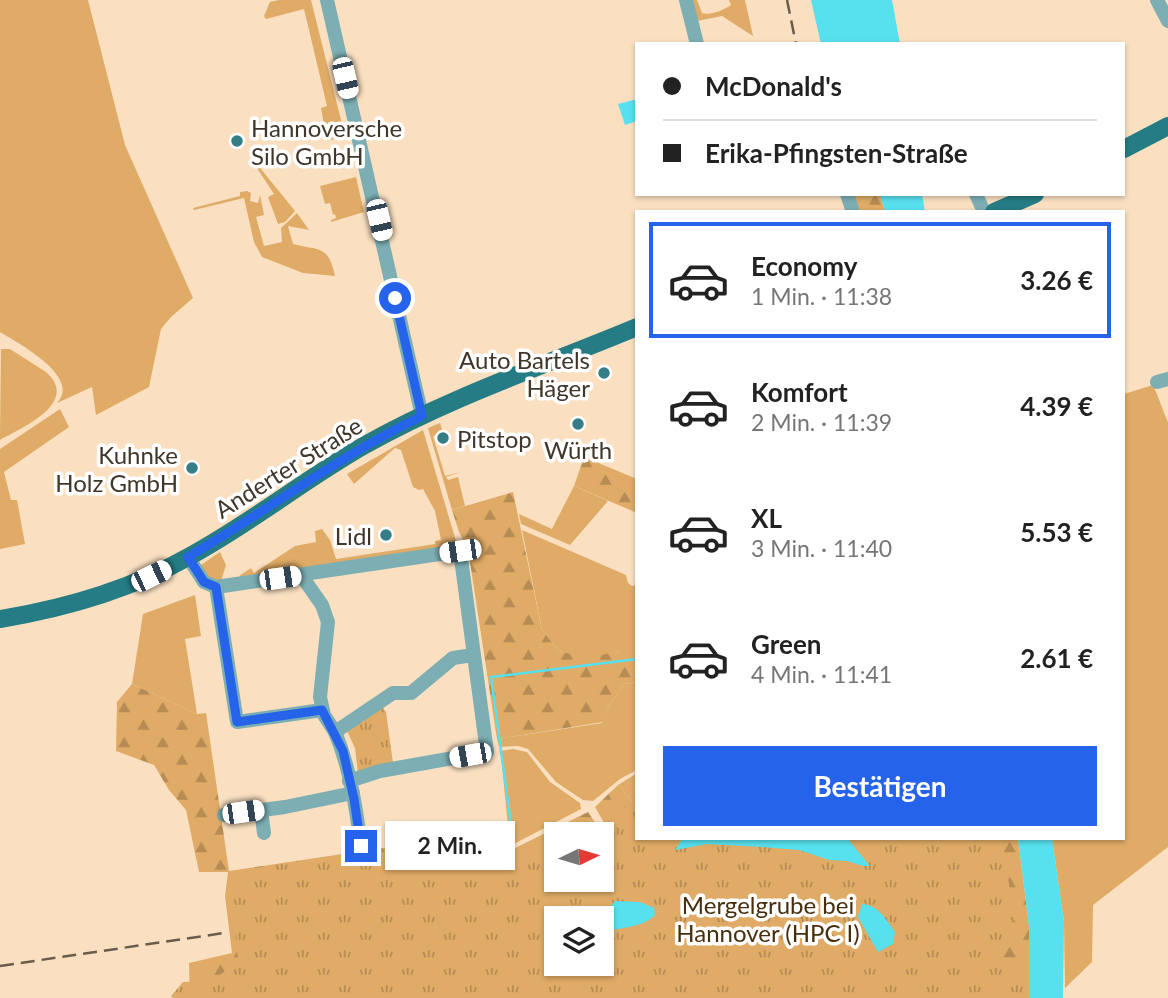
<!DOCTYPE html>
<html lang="de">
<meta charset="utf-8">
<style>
body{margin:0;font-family:Lato,sans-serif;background:#f6f6f6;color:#222;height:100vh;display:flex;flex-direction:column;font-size:26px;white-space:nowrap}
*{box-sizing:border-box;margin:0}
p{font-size:23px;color:#767676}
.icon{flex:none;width:38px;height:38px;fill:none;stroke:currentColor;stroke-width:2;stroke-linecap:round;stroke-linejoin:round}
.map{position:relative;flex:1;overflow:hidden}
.side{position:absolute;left:635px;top:210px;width:490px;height:630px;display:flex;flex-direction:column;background:#fff;border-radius:0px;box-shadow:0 2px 5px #0004}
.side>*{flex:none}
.top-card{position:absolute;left:635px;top:42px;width:490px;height:154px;border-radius:0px;box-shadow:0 2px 5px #0004;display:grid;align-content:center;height:154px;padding:0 28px;background:#fff}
.needle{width:46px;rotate:85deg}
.buttons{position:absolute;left:544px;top:822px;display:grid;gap:14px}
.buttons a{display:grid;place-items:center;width:70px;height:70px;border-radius:0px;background:#fff;box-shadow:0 2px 5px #0004;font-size:35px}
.end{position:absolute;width:32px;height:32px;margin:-16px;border:9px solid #2563eb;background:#fff;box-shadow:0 0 0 4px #fff}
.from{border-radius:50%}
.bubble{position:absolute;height:49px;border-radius:0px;background:#fff;box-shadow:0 2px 5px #0004;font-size:23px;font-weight:700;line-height:49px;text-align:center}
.car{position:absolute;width:21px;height:42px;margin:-21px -10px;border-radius:9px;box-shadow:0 0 5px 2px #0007;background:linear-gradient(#fff 24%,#345 0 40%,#fff 0 76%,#345 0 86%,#fff 0)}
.top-card b{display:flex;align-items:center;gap:24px;height:66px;font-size:26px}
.top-card b+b{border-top:2px solid #e0e0e0}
.top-card i{width:18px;height:18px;background:#222}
ul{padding:12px 0 0;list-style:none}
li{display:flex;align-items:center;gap:21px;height:116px;margin:0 14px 10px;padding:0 14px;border:4px solid transparent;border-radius:0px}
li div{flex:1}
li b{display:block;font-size:26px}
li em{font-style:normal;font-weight:700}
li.selected{border-color:#2563eb}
li>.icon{width:63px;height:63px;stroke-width:1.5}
.button{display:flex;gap:14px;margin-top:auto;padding:14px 28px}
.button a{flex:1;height:80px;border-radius:0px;background:#2563eb;color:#fff;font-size:28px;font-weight:700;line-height:80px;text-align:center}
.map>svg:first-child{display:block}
.green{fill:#dfab66}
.forest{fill:url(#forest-firs);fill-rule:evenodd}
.park{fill:url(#park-tufts);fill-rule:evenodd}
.water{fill:#57e0ee}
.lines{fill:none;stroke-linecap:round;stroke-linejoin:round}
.stream{stroke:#57e0ee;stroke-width:2.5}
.minor{stroke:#7caeb4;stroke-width:14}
.major{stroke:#257c84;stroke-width:18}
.rail{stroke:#695c4b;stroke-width:2.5;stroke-dasharray:14 7;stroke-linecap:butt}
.route{stroke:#2563eb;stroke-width:9}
.poi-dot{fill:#367e86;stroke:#fff;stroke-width:2.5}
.labels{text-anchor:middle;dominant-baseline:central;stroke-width:7;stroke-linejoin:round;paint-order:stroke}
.poi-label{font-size:24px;fill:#40362a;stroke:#fff;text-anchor:end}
.street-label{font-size:24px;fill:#40362a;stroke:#fff}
.park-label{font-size:24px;fill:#472f0d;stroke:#fff}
</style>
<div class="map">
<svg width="1168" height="998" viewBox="0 0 1168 998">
<defs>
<pattern id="forest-firs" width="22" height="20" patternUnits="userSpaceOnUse" patternTransform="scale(1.75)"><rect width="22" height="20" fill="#dfab66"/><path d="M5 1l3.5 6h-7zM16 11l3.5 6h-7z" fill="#b68c54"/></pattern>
<pattern id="park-tufts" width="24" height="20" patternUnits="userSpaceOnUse" patternTransform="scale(1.75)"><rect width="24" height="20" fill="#dfab66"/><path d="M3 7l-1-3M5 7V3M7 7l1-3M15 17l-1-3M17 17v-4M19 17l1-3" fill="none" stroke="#b68c54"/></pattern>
</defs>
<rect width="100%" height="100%" fill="#fae0c1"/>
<g class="green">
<path d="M0,0H88L125,145L193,298L171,317L161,329L149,387L96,415L92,387L57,403C82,377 18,343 0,332Z"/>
<polygon points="279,0 311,0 345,136 327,141 321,108 327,106 304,9 266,19 264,16 270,2"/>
<path d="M692,0H697L702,13C710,16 724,10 731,5L729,0H745L753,36L722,16L697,21Z"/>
<polygon points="256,163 295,211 285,222 278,224 268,197 274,194 255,165"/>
<polygon points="356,177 364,212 331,222 331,220 336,218 335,214 333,215 330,203 325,204 320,186"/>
<path d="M247,191L251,193L250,201L258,203L260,195L264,215L256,217L264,246L282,242L281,228L297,213L309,230L288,226L293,244C321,251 328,245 335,276L303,273L262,257L254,242L244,198L194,210L193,208L240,196V192Z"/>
<path d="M1,349H10L46,372C81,403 21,428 0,440Z"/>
<path d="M1153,385C1159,397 1162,410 1168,422V847L1093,905L1092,962L1065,988L1064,922L1052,838H1124V394Z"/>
<polygon points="60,409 69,427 4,472 11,500 17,500 25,544 0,549 0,449"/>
<polygon points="440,423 443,433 433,436 445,476 461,472 446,477 448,480 458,477 465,506 452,510 428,428"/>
<polygon points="423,430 456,541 454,546 246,580 239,576 251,568 254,573 295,546 316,542 315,531 322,529 330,540 336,559 435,544 435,541 441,540 435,511 423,489 419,490 413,487 401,450 395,448 354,484 347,474"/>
<polygon points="574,486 608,501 570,545 521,524 519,514 552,529"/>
<polygon points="522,530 626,575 628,583 632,586 637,585 637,651 620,651 587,659 559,651 542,630"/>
<polygon points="220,552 226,565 221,581 207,577 201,565"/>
<polygon points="195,595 201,636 185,639 197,714 132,684 143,614"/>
<polygon points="637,682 637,770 620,779 593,801 583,800 556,782 528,749 518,746 499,747 497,739 602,723 608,707 624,684"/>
<polygon points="513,749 527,752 550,782 580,803 581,809 510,846 501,756 499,751"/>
<polygon points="637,773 637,807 618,785"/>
</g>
<g class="forest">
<polygon points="854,194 880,194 885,212 860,212"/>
<polygon points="584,457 637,479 637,513 574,486"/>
<polygon points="513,492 542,630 559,651 587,658 620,651 637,651 637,682 624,684 608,707 603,722 497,739 468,549 459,532 452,510"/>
<path d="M132,684L197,714L206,713L229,871L509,829L511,850L588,812L605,837L610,833L595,807L618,785L637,807L610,842L683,838L853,998H829L602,919H556V964L190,998L189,963L232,953L225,896L228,872H199L186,810L169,790L154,765L116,751L117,702ZM556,835H602V880H556Z"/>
<polygon points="892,838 1018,838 1029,926 1029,998"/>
</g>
<g class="park">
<polygon points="381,705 386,712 393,763 358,774 355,748 346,729"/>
<path d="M637,798V838H990L995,856L1006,864L1018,945L999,949L1001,962L1029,960V998H173L171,996L183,982C211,980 218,980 238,959L229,872L509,829L512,860L556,843V880H602V835H575L597,825L605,837L610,833L604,823ZM556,919H602V964H556Z"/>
</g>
<g class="water">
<polygon points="811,0 892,0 900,44 821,44"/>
<polygon points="637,99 637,121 625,125 618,104"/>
<polygon points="880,194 922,194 925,212 885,212"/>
<polygon points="683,838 847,838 870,866 863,866 847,861 829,860 799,850 762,847 707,844 675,850"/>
<polygon points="1018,838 1052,838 1064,922 1063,998 1029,998 1029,926"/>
<path d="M615,901L640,902L654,908L655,915C641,929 621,926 604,933L601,919Z"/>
<path d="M862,904C878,905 886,919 895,932L893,944L878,952L858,917Z"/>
</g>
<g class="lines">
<polyline class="stream" points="513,839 491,677 637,659"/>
<g class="minor">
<polyline points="327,0 422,416"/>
<polyline points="686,0 697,44"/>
<polyline points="1157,0 1168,21"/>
<polyline points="847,194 853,212"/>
<polyline points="976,194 984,212"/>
<polyline points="1157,382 1168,379"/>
<polyline points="188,557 204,582 216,587 460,551 487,752 380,771 349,781"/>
<polyline points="301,575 322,605 328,622 320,697 324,715 335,732 393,693 411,693 453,658 473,655"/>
<polyline points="216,587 237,722 322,710"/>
<path d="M335,732C350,768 356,807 361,846"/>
<polyline points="261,810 264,833"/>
<polyline points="224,815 285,807 353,793"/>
</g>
<g class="major">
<polyline points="1124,149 1168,126"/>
<polyline points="994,212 1035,194"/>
<path d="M0,619C67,608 130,590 190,556C251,523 305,479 365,445C450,397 546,365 637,327"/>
</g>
<g class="rail">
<polyline points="787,0 796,44"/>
<polyline points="0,966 224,933"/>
</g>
</g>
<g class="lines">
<path class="route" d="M361,846L354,799L343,751L322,710L237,722L216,587L204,582L188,557C267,511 339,456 422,416L395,298"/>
</g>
<g class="poi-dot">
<circle cx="237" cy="141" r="7"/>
<circle cx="604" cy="373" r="7"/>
<circle cx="578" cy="424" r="7"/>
<circle cx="443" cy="438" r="7"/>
<circle cx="192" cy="468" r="7"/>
<circle cx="386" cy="535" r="7"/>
</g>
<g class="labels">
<g class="poi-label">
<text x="251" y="127" text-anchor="start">Hannoversche<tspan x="251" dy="28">Silo GmbH</tspan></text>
<text x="590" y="359">Auto Bartels<tspan x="590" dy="28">Häger</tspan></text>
<text x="457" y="438" text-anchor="start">Pitstop</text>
<text x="578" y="449" text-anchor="middle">Würth</text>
<text x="178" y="454">Kuhnke<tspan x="178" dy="28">Holz GmbH</tspan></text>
<text x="372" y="535">Lidl</text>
</g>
<g class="street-label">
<text transform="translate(288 467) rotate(-32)">Anderter Straße</text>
</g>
<g class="park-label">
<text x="768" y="904">Mergelgrube bei<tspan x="768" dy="28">Hannover (HPC I)</tspan></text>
</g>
</g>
</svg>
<div class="buttons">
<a><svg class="needle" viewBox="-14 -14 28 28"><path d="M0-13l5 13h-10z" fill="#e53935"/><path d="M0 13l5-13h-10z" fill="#767676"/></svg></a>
<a><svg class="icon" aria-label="layers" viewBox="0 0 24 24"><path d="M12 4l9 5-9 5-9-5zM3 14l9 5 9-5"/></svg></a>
</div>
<i class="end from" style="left:395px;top:298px"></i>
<i class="end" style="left:361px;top:846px"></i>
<div class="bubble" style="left:385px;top:821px;width:130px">2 Min.</div>
<i class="car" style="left:345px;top:78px;rotate:167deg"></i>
<i class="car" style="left:379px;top:220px;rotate:167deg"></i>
<i class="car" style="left:460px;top:551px;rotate:262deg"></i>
<i class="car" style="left:151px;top:576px;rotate:64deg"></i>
<i class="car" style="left:280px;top:578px;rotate:82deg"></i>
<i class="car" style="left:470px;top:755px;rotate:260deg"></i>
<i class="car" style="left:243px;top:812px;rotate:82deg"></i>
<div class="top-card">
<b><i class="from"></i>McDonald's</b>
<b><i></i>Erika-Pfingsten-Straße</b>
</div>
<section class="side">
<ul>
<li class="selected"><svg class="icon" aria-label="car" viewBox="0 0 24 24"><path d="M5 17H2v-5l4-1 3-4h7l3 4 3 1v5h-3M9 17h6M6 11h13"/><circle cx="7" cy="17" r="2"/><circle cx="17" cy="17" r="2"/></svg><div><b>Economy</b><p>1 Min. · 11:38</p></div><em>3.26 €</em></li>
<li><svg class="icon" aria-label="car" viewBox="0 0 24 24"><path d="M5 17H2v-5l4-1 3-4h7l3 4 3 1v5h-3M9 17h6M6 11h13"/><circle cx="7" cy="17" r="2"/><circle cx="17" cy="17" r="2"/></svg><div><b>Komfort</b><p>2 Min. · 11:39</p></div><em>4.39 €</em></li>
<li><svg class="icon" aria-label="car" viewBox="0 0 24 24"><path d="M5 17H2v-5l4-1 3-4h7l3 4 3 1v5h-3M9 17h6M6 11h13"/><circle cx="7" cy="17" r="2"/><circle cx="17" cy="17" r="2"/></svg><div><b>XL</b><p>3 Min. · 11:40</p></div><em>5.53 €</em></li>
<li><svg class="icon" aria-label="car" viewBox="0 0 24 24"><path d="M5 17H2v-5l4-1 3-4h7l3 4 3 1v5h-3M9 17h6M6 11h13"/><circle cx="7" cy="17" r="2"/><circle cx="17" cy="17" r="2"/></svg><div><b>Green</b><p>4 Min. · 11:41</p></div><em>2.61 €</em></li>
</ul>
<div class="button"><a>Bestätigen</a></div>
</section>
</div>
